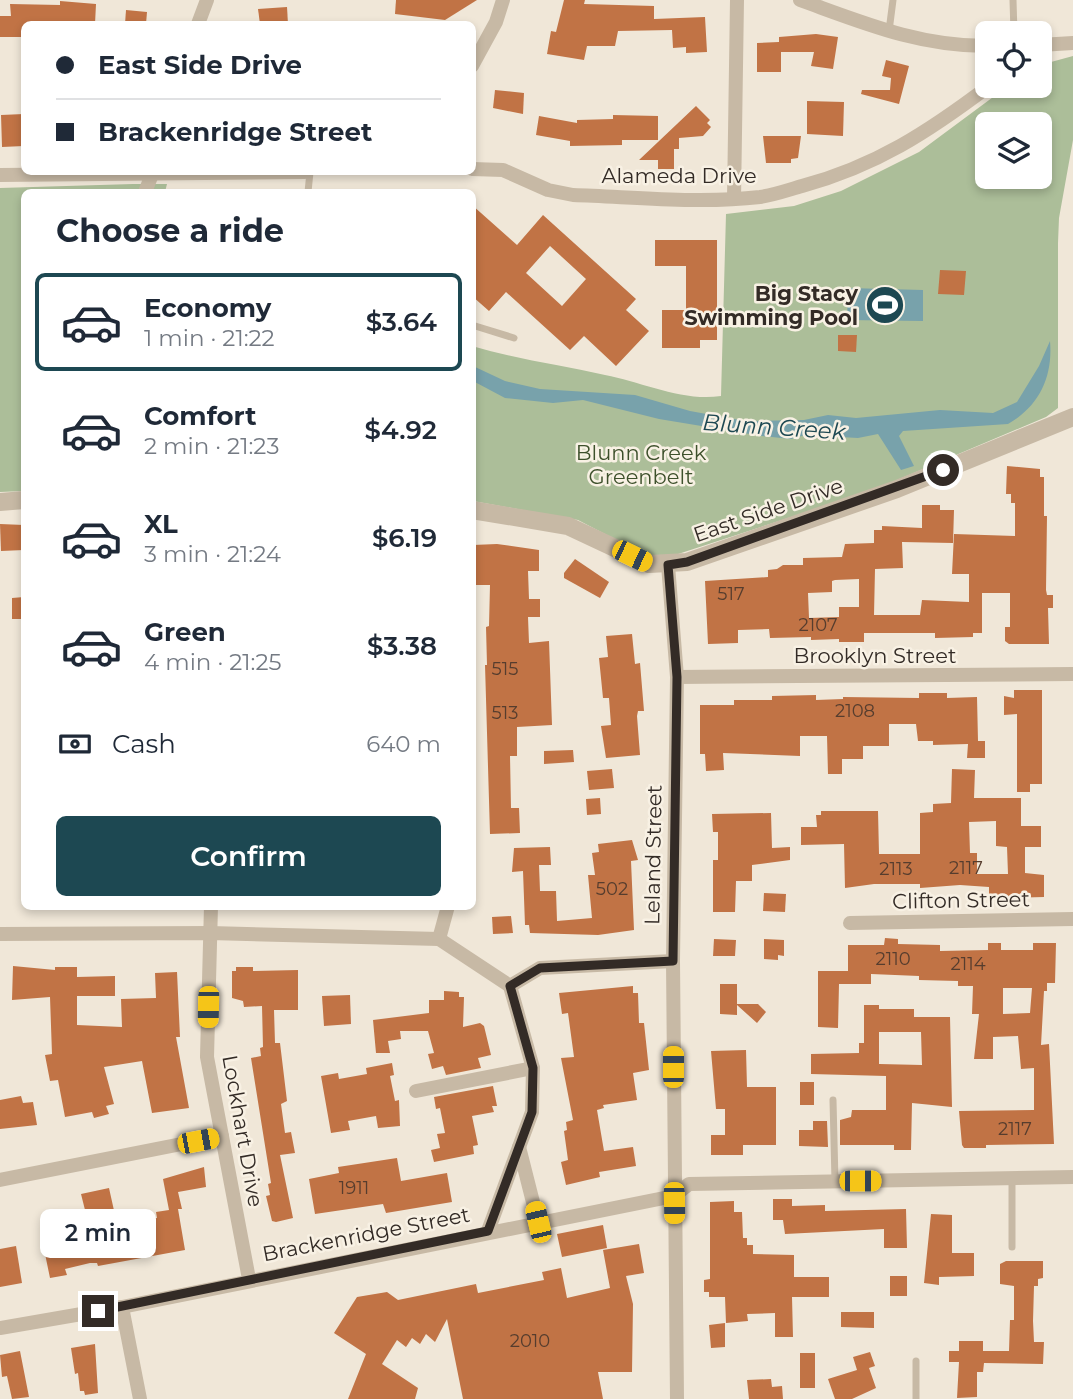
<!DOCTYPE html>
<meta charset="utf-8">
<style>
body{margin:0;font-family:Montserrat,sans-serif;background:#f2f2f3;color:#1f2937;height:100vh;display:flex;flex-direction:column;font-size:26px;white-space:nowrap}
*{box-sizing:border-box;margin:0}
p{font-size:23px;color:#747a83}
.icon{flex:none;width:38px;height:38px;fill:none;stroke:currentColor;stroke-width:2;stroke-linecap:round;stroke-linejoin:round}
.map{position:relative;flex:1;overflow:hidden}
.side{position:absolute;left:21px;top:189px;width:455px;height:721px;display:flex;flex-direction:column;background:#fff;border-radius:10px;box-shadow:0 4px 10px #0003}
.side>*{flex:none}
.banner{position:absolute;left:21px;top:21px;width:455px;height:154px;border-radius:10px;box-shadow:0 4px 10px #0003;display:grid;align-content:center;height:154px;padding:0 35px;background:#fff}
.controls{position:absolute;left:975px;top:21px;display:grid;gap:14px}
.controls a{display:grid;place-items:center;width:77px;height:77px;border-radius:10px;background:#fff;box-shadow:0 4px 10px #0003;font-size:35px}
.end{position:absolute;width:32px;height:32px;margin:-16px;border:9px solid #332b26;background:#fff;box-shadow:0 0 0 4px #fff}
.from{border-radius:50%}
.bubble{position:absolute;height:49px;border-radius:10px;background:#fff;box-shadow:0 4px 10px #0003;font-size:23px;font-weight:600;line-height:49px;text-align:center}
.car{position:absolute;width:21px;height:42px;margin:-21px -10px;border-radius:9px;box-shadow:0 0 5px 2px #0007;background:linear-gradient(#f5c518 24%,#345 0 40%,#f5c518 0 76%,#345 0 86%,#f5c518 0)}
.banner b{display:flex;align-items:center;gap:24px;height:66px;font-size:26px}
.banner b+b{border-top:2px solid #e0e1e3}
.banner i{width:18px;height:18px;background:#1f2937}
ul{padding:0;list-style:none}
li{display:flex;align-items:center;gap:21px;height:98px;margin:0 14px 10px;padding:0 21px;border:4px solid transparent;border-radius:10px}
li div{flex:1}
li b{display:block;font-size:26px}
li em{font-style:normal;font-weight:600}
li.active{border-color:#1d4852}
li>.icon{width:63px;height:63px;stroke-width:1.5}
h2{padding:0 35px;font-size:32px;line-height:84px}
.pay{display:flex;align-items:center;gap:18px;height:77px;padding:0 35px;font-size:26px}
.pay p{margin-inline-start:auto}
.cta{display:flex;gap:14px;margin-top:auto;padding:14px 35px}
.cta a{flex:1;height:80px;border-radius:10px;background:#1d4852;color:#fff;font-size:28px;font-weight:600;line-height:80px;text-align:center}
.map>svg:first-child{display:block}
.green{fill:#acbe99;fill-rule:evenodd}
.water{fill:#78a2ab}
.building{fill:#c17345;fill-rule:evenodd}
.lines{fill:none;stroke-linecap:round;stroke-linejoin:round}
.service{stroke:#c7b9a5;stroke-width:7}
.minor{stroke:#c7b9a5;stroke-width:14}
.tertiary{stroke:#c7b9a5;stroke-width:18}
.route{stroke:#332b26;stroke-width:9}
.labels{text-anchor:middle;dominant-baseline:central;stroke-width:5;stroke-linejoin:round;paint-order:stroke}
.number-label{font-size:18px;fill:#563d2e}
.street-label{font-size:21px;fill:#332b26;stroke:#f8f1e4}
.poi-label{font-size:21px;font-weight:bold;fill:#332b26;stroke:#f8f1e4;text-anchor:end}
.park-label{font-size:21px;fill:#3d502b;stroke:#f8f1e4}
.water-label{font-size:23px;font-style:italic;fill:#1d4852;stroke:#f8f1e4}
</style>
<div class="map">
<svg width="1073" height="1399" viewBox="0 0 1073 1399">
<rect width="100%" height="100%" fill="#f0e7d8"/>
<g class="green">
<path d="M1073,56V140L1059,218L1058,243V408L1046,417L871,491L672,556L651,558L578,520L473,501L472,346C516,359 560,365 605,375C642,382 683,402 721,396L726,214L794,206L841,191L919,152L1008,86H1040V65ZM987,124H1040V177H987Z"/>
<polygon points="133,184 167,184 165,192 24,192 24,491 0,492 0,188"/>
</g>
<g class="water">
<polygon points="848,288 923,290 923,321 847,320"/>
<path d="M1050,341C1053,376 1040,406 1008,424L903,431L899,436L914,466L901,470L878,434L858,438L805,435L791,439L762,436L659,419L583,400L553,403L505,398L473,381V366L505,381L540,389L635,395L690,411L745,421L804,420L828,415L856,418L940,410L993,413L1017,402L1039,366Z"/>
</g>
<g class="building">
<polygon points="396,0 477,0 445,20 395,14"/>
<polygon points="564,0 585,0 584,4 654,6 654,19 705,17 707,52 686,53 686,47 673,48 672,30 618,31 615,46 587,46 584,60 547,54 551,31 556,32"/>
<polygon points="60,1 96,4 95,24 24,24 24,37 0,37 0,16 11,16 10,4 60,5"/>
<polygon points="287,7 288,24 260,24 258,9"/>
<polygon points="126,10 147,12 146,24 125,24"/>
<polygon points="816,34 838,37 833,69 811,66 814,52 781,52 781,72 757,72 757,43 779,42 779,37"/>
<polygon points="886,60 909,66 899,104 861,94 862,90 890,90 891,78 882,76"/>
<polygon points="495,90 524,93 523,114 493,108"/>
<polygon points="807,101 844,102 843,136 807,134"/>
<polygon points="696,106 710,120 707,123 711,127 703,136 679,138 679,149 674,149 674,169 658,169 658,160 639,160"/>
<polygon points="24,114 24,146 2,147 1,115"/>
<polygon points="613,115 658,116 658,140 622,140 622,145 570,146 570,141 536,135 539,116 577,123 577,120 613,119"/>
<polygon points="763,136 801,136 798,158 791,159 791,163 766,163"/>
<path d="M472,205L517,245L543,215L636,299L626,310L649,331L616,366L584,336L570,350L506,292L489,311L472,296ZM550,246L586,279L562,306L526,273Z"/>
<polygon points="655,240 717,240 717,340 700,340 700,348 662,348 662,310 686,310 686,266 655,266"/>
<polygon points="940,270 966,271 964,295 938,294"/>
<polygon points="838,335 857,335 856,352 838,351"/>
<path d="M1007,466L1040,469V477H1044V516H1047L1046,590L1047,595H1053V608H1048L1049,644H1009L1005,641V627H1010V593H982V633H973V637L935,638V633H864V642H839V639L811,640V637L770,638L769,629L738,630V643L708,644L705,581L768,577V570L777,569L783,565H803V558L842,557L845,544L874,543V530H882V526L922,528V505H940V510H954L953,543L902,542L903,568L875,569L874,615H920L922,600L969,602V574H952L954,534L1015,536V503H1011V494H1006ZM859,579V607H839V617L809,618L808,593L832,592V581L835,580Z"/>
<polygon points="0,524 24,525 24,550 1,551"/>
<polygon points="497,544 539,550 539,571 528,571 529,599 540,599 540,617 528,617 529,643 549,641 552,725 517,727 517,756 510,756 511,808 519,808 520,833 490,834 485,665 487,665 486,627 489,626 490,585 476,585 473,545"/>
<polygon points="575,559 609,582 600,598 564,578 564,573"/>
<polygon points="24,597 24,619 12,619 12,598"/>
<polygon points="632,634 635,664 640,663 644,711 638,711 637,716 640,755 606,758 601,726 611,725 609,698 603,698 599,658 608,657 606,636"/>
<polygon points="1014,690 1042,690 1042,784 1030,784 1030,792 1017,792 1017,714 1004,715 1004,696 1014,698"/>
<polygon points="919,693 947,693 947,698 977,697 978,741 985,741 985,758 967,758 968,744 933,745 933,741 918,741 916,724 889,724 889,746 863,746 863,759 842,759 842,774 828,774 827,736 800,736 800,756 723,753 724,770 706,771 705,754 700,754 700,705 734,705 734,700 772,700 772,696 816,695 816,700 843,699 843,697 919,698"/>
<polygon points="573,750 574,762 544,764 544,751"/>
<polygon points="612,769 614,788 589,790 587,771"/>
<path d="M952,769L975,770L974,798H1021V826H1041V847H1025V873L1044,875V897L1007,898V895H989V887L960,885L920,888V884H874L845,888L844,844L801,845V827H817L816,815H821V811H878L879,854H920V813L933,812V804L951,803ZM996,821V846L1007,847L1008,874H977V853H970L969,822Z"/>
<polygon points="600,798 601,814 587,815 586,799"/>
<polygon points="771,813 772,848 790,847 790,860 752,865 752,881 736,881 735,912 713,912 713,860 718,860 718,832 713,832 712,814"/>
<polygon points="632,840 638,860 631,861 634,930 598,935 530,933 529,925 525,925 523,871 512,872 514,848 550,847 551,865 539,865 540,891 556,891 557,921 592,918 588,875 595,875 592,853 599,852 598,844"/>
<polygon points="764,893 786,894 785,912 763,911"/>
<polygon points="511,916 513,933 493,934 492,917"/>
<path d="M885,938L898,939V944L940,945V951L988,950V943H1001V950H1033V943H1056L1055,983H1047V991H1044L1041,1045L1049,1044L1054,1144L986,1145V1148H964L962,1145L959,1111L1034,1110V1068L1021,1069L1018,1036L993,1037V1059H974L979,1014H972L973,986H958V981L919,980V976L871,974V984H839L838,1028L818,1027V971H848V945H884ZM1003,988H1032L1030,1013L1003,1014Z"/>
<polygon points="714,939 736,940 735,956 713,956"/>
<polygon points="764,939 784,940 784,956 778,955 778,960 764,959"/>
<polygon points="13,966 55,970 55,967 77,967 77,977 115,976 115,996 77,996 77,1025 122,1027 121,999 156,998 155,973 177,972 180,1037 176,1037 189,1108 152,1113 142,1061 104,1067 114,1104 106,1106 109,1114 94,1118 92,1112 65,1117 58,1080 50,1081 45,1055 52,1054 50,997 12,1000"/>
<polygon points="236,967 253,967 253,971 298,970 298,1010 274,1010 275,1043 280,1043 287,1101 281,1104 285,1133 291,1132 295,1153 280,1155 293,1218 276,1222 272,1221 266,1196 270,1195 268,1184 271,1183 251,1058 261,1056 260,1048 263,1047 262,1006 244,1007 243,1001 232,998 232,971 236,971"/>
<polygon points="720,984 737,984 737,1004 758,1004 766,1012 757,1023 737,1005 737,1015 720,1014"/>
<polygon points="633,986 633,993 638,993 639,1023 644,1023 649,1070 633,1073 637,1100 603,1105 604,1108 597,1110 604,1151 633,1147 636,1166 599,1172 600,1177 566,1185 561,1162 568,1160 564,1131 567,1130 566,1122 573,1120 561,1058 574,1057 568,1013 562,1014 559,993"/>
<polygon points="444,991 459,992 459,997 464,997 463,1027 480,1023 484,1026 491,1055 478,1058 481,1068 446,1075 443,1066 432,1069 428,1054 434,1053 428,1031 400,1031 401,1039 388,1041 390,1053 376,1053 373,1020 429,1013 429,1000 444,1000"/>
<polygon points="350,995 351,1024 324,1026 322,996"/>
<path d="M864,1005H879V1009H914V1017H950L952,1107L912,1103L911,1150H894V1145H840V1120L851,1117L852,1110H886V1076L811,1074V1054L859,1053V1043H864ZM879,1032H921L922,1065L879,1064Z"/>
<polygon points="746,1050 747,1087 776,1087 776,1145 743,1145 743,1155 711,1155 711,1135 725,1135 725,1109 716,1109 711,1051"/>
<polygon points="392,1063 394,1075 390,1076 395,1101 399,1100 400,1126 378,1128 376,1116 348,1121 350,1130 331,1133 321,1076 338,1073 339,1079 367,1074 366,1068"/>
<rect x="800" y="1082" width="14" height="23"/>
<polygon points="493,1086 497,1106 492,1106 494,1112 472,1116 478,1145 473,1146 474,1154 434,1162 431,1150 440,1148 437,1134 445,1133 440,1108 436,1109 434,1097"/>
<polygon points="21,1096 23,1103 33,1102 37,1125 0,1129 0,1100"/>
<polygon points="813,1121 827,1121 828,1147 799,1146 799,1130 813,1130"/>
<polygon points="397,1158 401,1181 447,1173 452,1202 386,1213 383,1204 315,1214 309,1179 339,1173 338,1167"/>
<polygon points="204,1167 206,1187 178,1192 182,1209 178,1209 185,1250 98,1266 97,1263 90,1263 65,1269 67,1275 50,1278 44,1249 85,1241 81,1219 87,1218 81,1194 109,1188 117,1224 157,1218 156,1212 169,1210 163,1179"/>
<polygon points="773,1199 792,1199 792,1206 825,1205 825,1211 906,1209 907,1248 884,1248 884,1229 785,1234 783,1220 773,1220"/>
<polygon points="734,1201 734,1212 742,1212 743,1238 747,1238 747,1245 753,1245 753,1254 794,1255 794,1277 829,1277 829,1297 792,1297 793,1337 775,1337 775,1313 747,1314 748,1321 726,1323 725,1297 709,1297 709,1292 704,1292 704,1280 710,1279 710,1202"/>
<polygon points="931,1214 952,1215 952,1253 974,1253 974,1276 939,1277 939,1285 924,1283"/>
<polygon points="603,1225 607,1248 562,1257 557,1234"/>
<polygon points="639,1244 644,1273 626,1276 633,1304 632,1372 598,1372 603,1399 463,1399 447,1319 435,1342 426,1334 420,1344 412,1338 406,1347 397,1340 382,1364 418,1388 415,1399 348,1399 366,1354 334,1333 357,1297 387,1292 398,1300 476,1284 478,1293 544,1280 542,1272 561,1268 567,1298 610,1288 603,1250"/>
<polygon points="16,1246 22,1283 0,1287 0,1249"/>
<polygon points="1006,1261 1043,1261 1043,1278 1038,1279 1038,1286 1034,1286 1033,1321 1034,1342 1044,1342 1043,1364 984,1363 983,1372 977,1372 977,1397 957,1398 959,1362 949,1362 949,1351 959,1351 959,1341 983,1341 983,1351 1009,1351 1010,1320 1014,1320 1014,1286 1000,1284 1000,1264"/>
<rect x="890" y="1276" width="17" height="20"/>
<polygon points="841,1312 874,1312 874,1328 841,1327"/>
<polygon points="725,1323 725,1347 711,1348 709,1325"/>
<polygon points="95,1344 98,1393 85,1395 84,1391 80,1391 78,1373 75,1374 71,1348"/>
<polygon points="20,1351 29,1397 12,1399 7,1376 2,1377 0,1355"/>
<polygon points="870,1352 875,1366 869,1368 876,1388 852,1399 835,1399 828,1379 857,1370 853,1357"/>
<rect x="800" y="1353" width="15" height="35"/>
<polygon points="771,1379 772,1387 782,1386 783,1399 749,1399 747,1380"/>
</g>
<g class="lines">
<g class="service">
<polyline points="1013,0 1014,33"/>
<polyline points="889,31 893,0"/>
<polyline points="308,192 310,172"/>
<polyline points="472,325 514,338"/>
<polyline points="833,1100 835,1181"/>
<polyline points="1012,1180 1012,1247"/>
<polyline points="916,1361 916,1399"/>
</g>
<g class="minor">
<path d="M800,0C864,23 918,46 987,46"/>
<polyline points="198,24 207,0"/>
<polyline points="1040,45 1073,43"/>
<polyline points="472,66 496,22 503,0"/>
<path d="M472,169L503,170L548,190L573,195C634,197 699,204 760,197C774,195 788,190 802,186C876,166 928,132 989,86"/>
<polyline points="0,175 305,172"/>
<polyline points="145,192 153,172"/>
<polyline points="734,199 737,0"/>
<polyline points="668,565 677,677 673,961 677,1399"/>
<polyline points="677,677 1073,674"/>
<polyline points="211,906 207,1057 249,1279"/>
<polyline points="850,923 1073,919"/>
<polyline points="0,934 210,933 439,939 510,986 540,968 673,961"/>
<polyline points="439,939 448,906"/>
<polyline points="416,1091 533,1068"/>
<polyline points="519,1147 538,1222"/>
<polyline points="0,1180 222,1136"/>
<polyline points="488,1231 532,1112 533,1068 510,986"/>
<polyline points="122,1307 140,1399"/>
<polyline points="0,1328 122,1307 674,1196 689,1184 1073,1177"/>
</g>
<g class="tertiary">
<polyline points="0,502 24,500"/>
<polyline points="472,510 568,526 649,564 687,562 897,489 1073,417"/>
</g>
</g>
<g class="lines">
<polyline class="route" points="98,1311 488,1231 532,1112 533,1068 510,986 540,968 673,961 677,677 668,565 687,562 943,470"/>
</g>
<defs>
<g id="stadium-disc" transform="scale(2.0125)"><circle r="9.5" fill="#1d4852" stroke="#f8f1e4"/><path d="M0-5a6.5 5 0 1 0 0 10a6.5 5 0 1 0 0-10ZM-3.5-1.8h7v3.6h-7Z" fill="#fff"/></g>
</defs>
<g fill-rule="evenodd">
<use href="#stadium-disc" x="885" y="305"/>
</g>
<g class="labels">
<g class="number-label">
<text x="731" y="594">517</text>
<text x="818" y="625">2107</text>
<text x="505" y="669">515</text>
<text x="855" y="711">2108</text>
<text x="505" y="713">513</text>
<text x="966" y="868">2117</text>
<text x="896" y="869">2113</text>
<text x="612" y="889">502</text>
<text x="893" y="959">2110</text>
<text x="968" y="964">2114</text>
<text x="1015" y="1129">2117</text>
<text x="354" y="1188">1911</text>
<text x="530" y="1341">2010</text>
</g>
<g class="street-label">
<text x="679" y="175">Alameda Drive</text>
<text transform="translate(768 510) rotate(-19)">East Side Drive</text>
<text x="875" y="655">Brooklyn Street</text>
<text transform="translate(653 855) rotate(-89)">Leland Street</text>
<text transform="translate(961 900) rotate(-1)">Clifton Street</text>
<text transform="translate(243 1131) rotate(80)">Lockhart Drive</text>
<text transform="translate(366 1234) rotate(-11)">Brackenridge Street</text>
</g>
<g class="poi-label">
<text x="858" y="293">Big Stacy<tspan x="858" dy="24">Swimming Pool</tspan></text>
</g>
<g class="park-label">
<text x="641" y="452">Blunn Creek<tspan x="641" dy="24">Greenbelt</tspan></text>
</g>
<g class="water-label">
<text transform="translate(774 427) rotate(4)">Blunn Creek</text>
</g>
</g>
</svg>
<div class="controls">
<a><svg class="icon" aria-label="locate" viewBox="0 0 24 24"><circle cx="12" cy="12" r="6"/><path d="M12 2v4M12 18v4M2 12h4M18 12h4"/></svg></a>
<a><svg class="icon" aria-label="layers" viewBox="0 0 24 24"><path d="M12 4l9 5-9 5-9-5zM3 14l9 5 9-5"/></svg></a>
</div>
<i class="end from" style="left:943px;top:470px"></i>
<i class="end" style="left:98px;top:1311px"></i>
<div class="bubble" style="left:40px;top:1209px;width:116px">2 min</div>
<i class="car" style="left:632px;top:556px;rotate:116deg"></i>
<i class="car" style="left:208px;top:1007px;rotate:181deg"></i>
<i class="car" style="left:673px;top:1067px;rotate:0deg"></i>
<i class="car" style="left:198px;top:1141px;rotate:79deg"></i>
<i class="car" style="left:860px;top:1181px;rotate:90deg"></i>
<i class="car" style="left:674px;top:1203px;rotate:179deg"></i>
<i class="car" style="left:538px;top:1222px;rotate:347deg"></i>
<div class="banner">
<b><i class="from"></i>East Side Drive</b>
<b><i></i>Brackenridge Street</b>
</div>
<section class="side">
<h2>Choose a ride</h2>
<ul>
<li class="active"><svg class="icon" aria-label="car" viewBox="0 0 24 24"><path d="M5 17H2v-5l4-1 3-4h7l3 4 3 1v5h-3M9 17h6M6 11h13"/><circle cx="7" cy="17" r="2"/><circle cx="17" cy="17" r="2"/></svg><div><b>Economy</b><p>1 min · 21:22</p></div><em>$3.64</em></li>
<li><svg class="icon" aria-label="car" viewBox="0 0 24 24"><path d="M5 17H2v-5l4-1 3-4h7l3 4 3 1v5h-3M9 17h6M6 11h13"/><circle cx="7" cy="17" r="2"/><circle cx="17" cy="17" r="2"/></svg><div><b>Comfort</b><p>2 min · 21:23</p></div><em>$4.92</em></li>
<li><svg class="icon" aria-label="car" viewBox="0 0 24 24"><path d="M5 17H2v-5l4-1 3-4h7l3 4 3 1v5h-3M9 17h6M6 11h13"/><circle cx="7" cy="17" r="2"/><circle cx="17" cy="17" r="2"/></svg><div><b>XL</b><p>3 min · 21:24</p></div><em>$6.19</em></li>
<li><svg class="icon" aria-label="car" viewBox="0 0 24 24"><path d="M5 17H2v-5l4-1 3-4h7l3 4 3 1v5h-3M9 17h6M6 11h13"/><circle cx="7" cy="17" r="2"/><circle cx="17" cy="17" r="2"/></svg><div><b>Green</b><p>4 min · 21:25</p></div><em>$3.38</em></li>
</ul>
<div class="pay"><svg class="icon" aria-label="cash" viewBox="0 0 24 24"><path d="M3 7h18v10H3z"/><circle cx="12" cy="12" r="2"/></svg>Cash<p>640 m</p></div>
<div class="cta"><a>Confirm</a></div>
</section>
</div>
